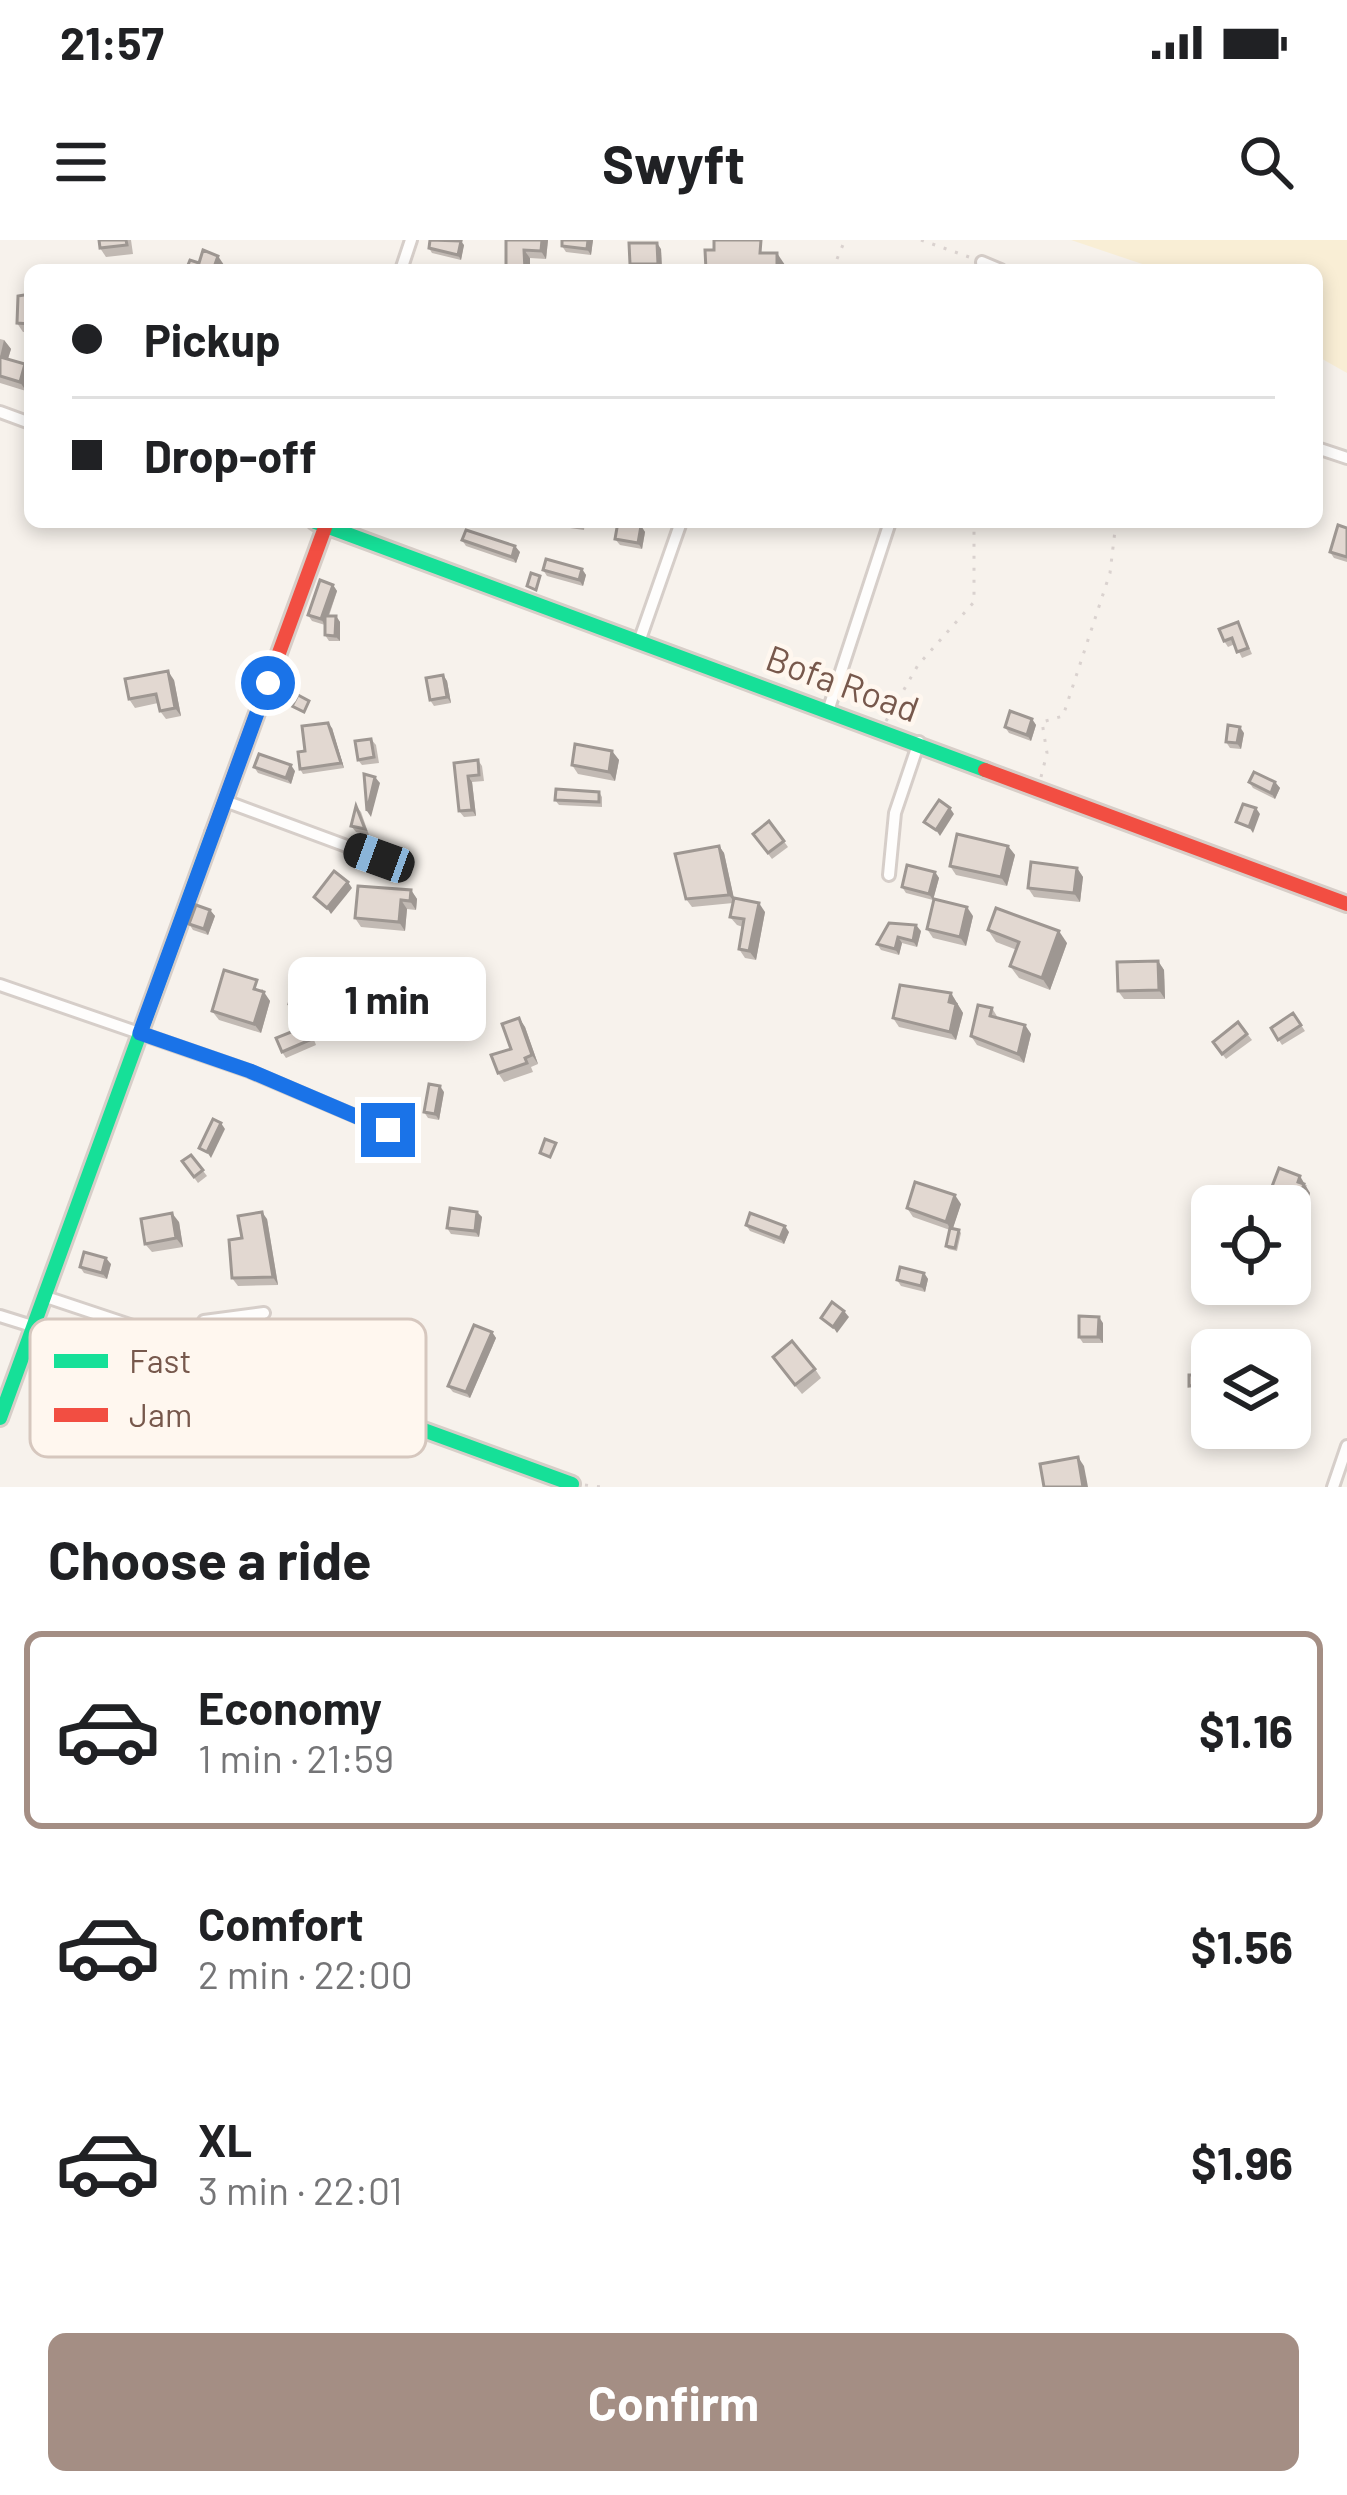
<!DOCTYPE html>
<meta charset="utf-8">
<style>
body{margin:0;font-family:Barlow,sans-serif;background:#f6f6f6;color:#202124;height:100vh;display:flex;flex-direction:column;font-size:45px;white-space:nowrap}
*{box-sizing:border-box;margin:0}
p{font-size:39px;color:#757577}
.icon{flex:none;width:66px;height:66px;fill:none;stroke:currentColor;stroke-width:2;stroke-linecap:round;stroke-linejoin:round}
.map{position:relative;height:1247px;overflow:hidden}
.details{display:flex;flex-direction:column;background:#fff;flex:1}
.details>*{flex:none}
.banner{position:absolute;left:24px;top:24px;width:1299px;height:264px;border-radius:18px;box-shadow:0 6px 18px #0003;display:grid;align-content:center;height:264px;padding:0 48px;background:#fff}
.buttons{position:absolute;left:1191px;top:945px;display:grid;gap:24px}
.buttons a{display:grid;place-items:center;width:120px;height:120px;border-radius:18px;background:#fff;box-shadow:0 6px 18px #0003;font-size:60px}
.end{position:absolute;width:54px;height:54px;margin:-27px;border:15px solid #1a73e8;background:#fff;box-shadow:0 0 0 6px #fff}
.from{border-radius:50%}
.bubble{position:absolute;height:84px;border-radius:18px;background:#fff;box-shadow:0 6px 18px #0003;font-size:39px;font-weight:700;line-height:84px;text-align:center}
.car{position:absolute;width:36px;height:72px;margin:-36px -18px;border-radius:15px;box-shadow:0 0 9px 3px #0007;background:linear-gradient(#222 24%,#8ab4d8 0 40%,#222 0 76%,#8ab4d8 0 86%,#222 0)}
.banner b{display:flex;align-items:center;gap:42px;height:114px;font-size:45px}
.banner b+b{border-top:3px solid #e0e0e0}
.banner i{width:30px;height:30px;background:#202124}
ul{padding:0;list-style:none}
li{display:flex;align-items:center;gap:36px;height:198px;margin:0 24px 18px;padding:0 24px;border:6px solid transparent;border-radius:18px}
li div{flex:1}
li b{display:block;font-size:45px}
li em{font-style:normal;font-weight:700}
li.selected{border-color:#a48e84}
li>.icon{width:108px;height:108px;stroke-width:1.5}
h2{padding:0 48px;font-size:54px;line-height:144px}
.action{display:flex;gap:24px;margin-top:auto;padding:24px 48px}
.action a{flex:1;height:138px;border-radius:18px;background:#a48e84;color:#fff;font-size:48px;font-weight:700;line-height:138px;text-align:center}
.status{display:flex;justify-content:space-between;align-items:center;height:84px;padding:0 60px;background:#fff;direction:ltr}
.status svg{height:33px;fill:currentColor}
header{display:flex;justify-content:space-between;align-items:center;height:156px;padding:0 48px;background:#fff;font-size:54px;font-weight:700}
.map>svg:first-child{display:block}
.sand{fill:#f9eed5}
.lines{fill:none;stroke-linecap:round;stroke-linejoin:round}
.street-casing{stroke:#d6cec9;stroke-width:16}
.fast-casing{stroke:#d7cec8;stroke-width:20}
.jam-casing{stroke:#d7cec8;stroke-width:20}
.path{stroke:#dad2cf;stroke-width:3;stroke-dasharray:3 9;stroke-linecap:butt}
.street{stroke:#fefdfc;stroke-width:10}
.fast{stroke:#16e098;stroke-width:14}
.jam{stroke:#f24e42;stroke-width:14}
.wall{fill:#c2bab4}
.shaded-wall{fill:#9e9792}
.building{fill:#e2d8d1;stroke:#9e9792;stroke-width:3}
.route{stroke:#1a73e8;stroke-width:15}
.labels{text-anchor:middle;dominant-baseline:central;stroke-width:9;stroke-linejoin:round;paint-order:stroke}
.street-label{font-size:36px;fill:#77584c;stroke:#fff7ef}
.key{fill:#fff7ef;stroke:#d6c7be;stroke-width:3}
.key-label{font-size:33px;fill:#77584c}
</style>
<div class="status"><b>21:57</b><svg viewBox="0 0 49 12"><path d="M0 12V9h3v3zM5 12V6h3v6zM10 12V3h3v9zM15 12V0h3v12zM26 1h20v11H26zM47 4h2v5h-2z"/></svg></div>
<header><svg class="icon" aria-label="menu" viewBox="0 0 24 24"><path d="M4 6h16M4 12h16M4 18h16"/></svg>Swyft<svg class="icon" aria-label="search" viewBox="0 0 24 24"><circle cx="10" cy="10" r="6"/><path d="M15 15l6 6"/></svg></header>
<div class="map">
<svg width="1347" height="1247" viewBox="0 0 1347 1247">
<rect width="100%" height="100%" fill="#f7f2ec"/>
<polygon class="sand" points="1071,0 1347,0 1347,133 1317,116 1317,30 1160,30"/>
<g class="lines">
<g class="street-casing">
<g id="street">
<polyline points="401,30 411,0"/>
<polyline points="983,30 982,22 1001,30"/>
<polyline points="0,172 30,183"/>
<polyline points="1317,208 1347,218"/>
<polyline points="640,399 681,282"/>
<polyline points="829,468 890,282"/>
<polyline points="225,561 379,618"/>
<polyline points="889,635 895,573 919,502"/>
<polyline points="0,745 249,831 388,890"/>
<polyline points="43,1056 190,1105 204,1081 264,1073"/>
<polyline points="0,1076 32,1086"/>
<polyline points="1333,1247 1347,1206"/>
</g>
</g>
<g class="fast-casing">
<g id="fast">
<polyline points="315,282 985,530"/>
<polyline points="190,1105 572,1244"/>
<polyline points="0,1178 213,593"/>
</g>
</g>
<g class="jam-casing">
<g id="jam">
<polyline points="985,530 1347,664"/>
<polyline points="213,593 327,282"/>
</g>
</g>
<g class="path">
<polyline points="921,0 969,17"/>
<polyline points="837,19 845,0"/>
<polyline points="886,481 918,425 974,362 974,289"/>
<polyline points="1041,537 1047,513 1042,482 1063,476 1110,333 1116,282"/>
<polyline points="585,1245 601,1247"/>
</g>
<use href="#street" class="street"/>
<use href="#fast" class="fast"/>
<use href="#jam" class="jam"/>
</g>
<g class="wall">
<polygon points="99,0 131,0 133,14 106,17 100,8"/>
<polygon points="506,0 548,0 546,19 530,18"/>
<polygon points="593,0 591,15 566,12 562,6"/>
<polygon points="464,5 461,20 432,13 429,8"/>
<polygon points="661,9 662,30 634,30 630,24"/>
<polygon points="30,54 30,92 23,92 17,83"/>
<polygon points="0,99 4,100 11,109 8,119 30,131 26,151 0,143"/>
<polygon points="566,282 585,282 584,290 570,288"/>
<polygon points="641,286 645,292 642,309 620,305 615,299"/>
<polygon points="1347,288 1347,322 1334,318 1330,312"/>
<polygon points="462,300 520,312 516,323 466,306"/>
<polygon points="582,329 586,335 583,346 547,336 543,330"/>
<polygon points="333,345 337,351 329,376 336,376 340,382 340,401 329,401 325,395 325,385 312,381 308,375"/>
<polygon points="1238,382 1252,414 1242,418 1235,404 1228,407 1224,401"/>
<polygon points="443,435 447,441 451,463 434,466 430,460"/>
<polygon points="174,440 181,476 166,479 160,471 158,463 135,468 129,459"/>
<polygon points="1032,479 1036,485 1031,501 1009,493 1005,487"/>
<polygon points="332,488 344,528 303,534 300,529 305,511"/>
<polygon points="1244,493 1241,509 1230,508 1226,502"/>
<polygon points="371,499 376,505 379,523 362,525 358,520"/>
<polygon points="612,511 619,520 615,541 578,534 572,525"/>
<polygon points="478,520 482,526 484,541 472,542 476,576 464,577 459,571 454,523"/>
<polygon points="254,527 295,531 291,544 258,533"/>
<polygon points="1249,542 1275,542 1280,548 1275,559 1253,548"/>
<polygon points="599,552 602,557 602,567 559,565 555,560"/>
<polygon points="356,566 361,572 369,595 356,592 351,586"/>
<polygon points="769,581 788,607 772,619 753,594"/>
<polygon points="719,606 724,613 734,659 765,672 756,720 745,718 739,709 743,687 737,685 730,677 733,663 692,667 686,659"/>
<polygon points="1008,606 1015,615 1007,646 956,635 950,626"/>
<polygon points="1077,628 1083,637 1080,662 1034,657 1028,648"/>
<polygon points="935,632 939,638 933,660 906,653 902,647"/>
<polygon points="411,650 417,659 416,670 407,669 405,691 361,687 355,678"/>
<polygon points="210,670 215,676 208,695 193,690 189,684"/>
<polygon points="973,676 966,706 933,698 927,689"/>
<polygon points="988,690 1067,703 1050,750 1019,738 1010,726 1017,710 996,702"/>
<polygon points="921,691 917,707 902,703 899,715 881,710 877,704"/>
<polygon points="1158,721 1164,730 1165,759 1124,759 1118,751"/>
<polygon points="263,749 262,752 270,761 261,793 219,780 212,771"/>
<polygon points="951,753 963,773 956,800 899,787 893,778"/>
<polygon points="328,756 329,767 307,767 305,773 292,769 289,764"/>
<polygon points="992,768 998,778 1025,785 1031,794 1024,823 977,805 971,796"/>
<polygon points="1293,773 1305,791 1282,805 1271,788"/>
<polygon points="519,778 525,787 538,824 531,827 533,832 504,842 498,833 511,809"/>
<polygon points="1238,782 1252,800 1226,819 1213,802"/>
<polygon points="311,792 316,805 286,818 282,812"/>
<polygon points="444,852 439,880 428,878 424,872"/>
<polygon points="191,915 207,936 198,943 182,921"/>
<polygon points="1307,945 1306,947 1310,953 1303,976 1290,971 1290,966 1275,966 1268,957"/>
<polygon points="961,964 953,988 959,990 961,993 957,1011 948,1009 946,1006 950,990 913,977 907,968"/>
<polygon points="477,972 482,977 479,997 451,994 447,988"/>
<polygon points="267,979 278,1045 238,1046 232,1038 242,998"/>
<polygon points="179,982 183,1007 152,1012 145,1004"/>
<polygon points="746,985 789,992 784,1004 750,991"/>
<polygon points="111,1024 107,1039 84,1033 80,1027"/>
<polygon points="924,1033 928,1039 925,1052 901,1046 897,1040"/>
<polygon points="1103,1083 1103,1103 1083,1103 1079,1097"/>
<polygon points="492,1092 496,1098 470,1158 453,1152 448,1146"/>
<polygon points="779,1126 815,1129 821,1138 802,1154"/>
<polygon points="393,1137 397,1143 390,1163 366,1155 362,1149"/>
</g>
<g class="shaded-wall">
<polygon points="542,0 548,0 546,19 541,11"/>
<polygon points="588,0 593,0 591,15 587,9"/>
<polygon points="461,1 464,5 461,20 458,15"/>
<polygon points="657,3 661,9 662,30 658,24"/>
<polygon points="524,10 530,18 530,30 525,30"/>
<polygon points="777,13 785,25 785,30 777,30"/>
<polygon points="218,16 224,25 222,30 213,30"/>
<polygon points="4,100 11,109 6,125 0,117"/>
<polygon points="25,124 30,131 26,151 20,142"/>
<polygon points="641,286 645,292 642,309 638,303"/>
<polygon points="515,306 520,312 516,323 512,317"/>
<polygon points="582,329 586,335 583,346 579,340"/>
<polygon points="333,345 337,351 325,385 321,379"/>
<polygon points="336,376 340,382 340,401 335,396"/>
<polygon points="168,431 174,440 181,476 175,468"/>
<polygon points="443,435 447,441 451,463 447,457"/>
<polygon points="1032,479 1036,485 1031,501 1027,495"/>
<polygon points="328,483 332,488 344,528 341,523"/>
<polygon points="1240,487 1244,493 1241,509 1237,503"/>
<polygon points="612,511 619,520 615,541 609,532"/>
<polygon points="291,525 295,531 291,544 286,538"/>
<polygon points="468,536 472,542 476,576 472,570"/>
<polygon points="375,537 380,543 371,577 367,571"/>
<polygon points="1275,542 1280,548 1275,559 1271,553"/>
<polygon points="950,568 954,574 940,596 936,590"/>
<polygon points="1256,568 1260,574 1253,593 1249,587"/>
<polygon points="719,606 724,613 735,663 729,655"/>
<polygon points="1008,606 1015,615 1007,646 1001,637"/>
<polygon points="1077,628 1083,637 1080,662 1074,653"/>
<polygon points="935,632 939,638 933,660 929,654"/>
<polygon points="348,642 352,648 331,674 327,668"/>
<polygon points="411,650 417,659 416,670 410,661"/>
<polygon points="401,660 407,669 405,691 399,682"/>
<polygon points="759,663 765,672 756,720 749,711"/>
<polygon points="967,667 973,676 966,706 960,697"/>
<polygon points="210,670 215,676 208,695 204,689"/>
<polygon points="916,685 921,691 917,707 913,701"/>
<polygon points="1059,691 1067,703 1050,750 1042,738"/>
<polygon points="898,697 902,703 899,715 895,709"/>
<polygon points="1158,721 1164,730 1165,759 1159,750"/>
<polygon points="264,752 270,761 261,793 254,784"/>
<polygon points="951,753 963,773 956,800 950,792 949,762"/>
<polygon points="519,778 525,787 538,824 532,815"/>
<polygon points="1025,785 1031,794 1024,823 1018,814"/>
<polygon points="440,846 444,852 439,880 435,874"/>
<polygon points="221,883 225,889 211,918 207,912"/>
<polygon points="1300,936 1310,953 1303,976 1296,967"/>
<polygon points="955,955 961,964 952,991 946,982"/>
<polygon points="262,972 267,979 278,1045 273,1037"/>
<polygon points="477,972 482,977 479,997 475,991"/>
<polygon points="172,973 179,982 183,1007 176,998"/>
<polygon points="785,986 789,992 784,1004 780,998"/>
<polygon points="106,1018 111,1024 107,1039 102,1033"/>
<polygon points="924,1033 928,1039 925,1052 921,1046"/>
<polygon points="844,1071 849,1077 837,1093 833,1087"/>
<polygon points="1099,1077 1103,1083 1103,1103 1098,1097"/>
<polygon points="492,1092 496,1098 470,1158 466,1152"/>
<polygon points="393,1137 397,1143 390,1163 386,1157"/>
<polygon points="1078,1217 1084,1226 1088,1247 1083,1247"/>
</g>
<g class="building">
<polygon points="99,0 126,0 127,5 100,8"/>
<polygon points="430,0 461,1 458,15 429,8"/>
<polygon points="506,0 542,0 541,11 524,10 525,30 506,30"/>
<polygon points="562,0 588,0 587,9 562,6"/>
<polygon points="714,0 761,0 760,13 777,13 777,30 706,30 705,10 714,10"/>
<polygon points="629,3 657,3 658,24 630,24"/>
<polygon points="203,10 218,16 213,30 186,30 190,20 199,23"/>
<polygon points="30,54 30,84 17,83 18,56"/>
<polygon points="0,117 25,124 20,142 0,136"/>
<polygon points="618,282 641,286 638,303 615,299"/>
<polygon points="1338,285 1347,288 1347,317 1330,312"/>
<polygon points="466,290 515,306 512,317 462,300"/>
<polygon points="546,319 582,329 579,340 543,330"/>
<polygon points="531,333 540,336 536,350 527,346"/>
<polygon points="320,340 333,345 321,379 308,375"/>
<polygon points="325,376 336,376 335,396 325,395"/>
<polygon points="1238,382 1248,408 1237,412 1232,398 1224,401 1219,389"/>
<polygon points="168,431 175,468 160,471 156,454 129,459 125,439"/>
<polygon points="443,435 447,457 430,460 426,438"/>
<polygon points="298,455 309,461 304,472 292,466"/>
<polygon points="1010,471 1032,479 1027,495 1005,487"/>
<polygon points="328,483 341,523 300,529 298,512 305,511 302,486"/>
<polygon points="1228,485 1240,487 1237,503 1226,502"/>
<polygon points="371,499 374,517 358,520 355,501"/>
<polygon points="575,504 612,511 609,532 572,525"/>
<polygon points="259,514 291,525 286,538 254,527"/>
<polygon points="478,520 479,535 468,536 472,570 459,571 454,523"/>
<polygon points="1254,532 1275,542 1271,553 1249,542"/>
<polygon points="364,534 375,537 367,571"/>
<polygon points="556,549 599,552 599,562 555,560"/>
<polygon points="939,560 950,568 936,590 924,582"/>
<polygon points="1243,564 1256,568 1249,587 1236,582"/>
<polygon points="356,566 365,589 351,586"/>
<polygon points="769,581 784,601 768,613 753,594"/>
<polygon points="957,594 1008,606 1001,637 950,626"/>
<polygon points="719,606 729,655 686,659 675,614"/>
<polygon points="1031,622 1077,628 1074,653 1028,648"/>
<polygon points="907,625 935,632 929,654 902,647"/>
<polygon points="334,631 348,642 327,668 314,657"/>
<polygon points="358,646 411,650 410,661 401,660 399,682 355,678"/>
<polygon points="734,658 759,663 749,711 739,709 744,679 730,677"/>
<polygon points="934,659 967,667 960,697 927,689"/>
<polygon points="196,665 210,670 204,689 189,684"/>
<polygon points="996,668 1059,691 1042,738 1010,726 1019,702 988,690"/>
<polygon points="889,683 916,685 913,701 898,697 895,709 877,704"/>
<polygon points="1158,721 1159,750 1118,751 1117,722"/>
<polygon points="224,730 257,740 254,749 264,752 254,784 212,771"/>
<polygon points="900,745 951,753 949,762 956,764 950,792 893,778"/>
<polygon points="294,746 325,751 325,762 303,762 302,768 289,764"/>
<polygon points="978,765 992,768 990,776 1025,785 1018,814 971,796"/>
<polygon points="1293,773 1301,785 1278,800 1271,788"/>
<polygon points="519,778 532,815 525,818 527,823 498,833 491,815 511,809 502,784"/>
<polygon points="1238,782 1247,794 1222,814 1213,802"/>
<polygon points="306,786 312,799 282,812 276,798"/>
<polygon points="429,844 440,846 435,874 424,872"/>
<polygon points="213,879 221,883 207,912 199,908"/>
<polygon points="545,899 556,903 550,917 540,913"/>
<polygon points="191,915 203,930 194,937 182,921"/>
<polygon points="1279,928 1300,936 1298,942 1304,944 1296,967 1268,957"/>
<polygon points="915,942 955,955 946,982 907,968"/>
<polygon points="450,968 477,972 475,991 447,988"/>
<polygon points="262,972 273,1037 232,1038 229,1000 242,998 238,976"/>
<polygon points="172,973 176,998 145,1004 141,979"/>
<polygon points="750,973 785,986 780,998 746,985"/>
<polygon points="950,988 959,990 955,1008 946,1006"/>
<polygon points="84,1012 106,1018 102,1033 80,1027"/>
<polygon points="900,1027 924,1033 921,1046 897,1040"/>
<polygon points="832,1062 844,1071 833,1087 821,1078"/>
<polygon points="1079,1076 1099,1077 1098,1097 1079,1097"/>
<polygon points="474,1085 492,1092 466,1152 448,1146"/>
<polygon points="792,1101 815,1129 795,1145 773,1117"/>
<polygon points="1189,1135 1200,1135 1200,1145 1189,1146"/>
<polygon points="1078,1217 1083,1247 1044,1247 1040,1224"/>
</g>
<g class="lines">
<polyline class="route" points="268,443 140,793 250,831 388,890"/>
</g>
<g class="labels">
<g class="street-label">
<text transform="translate(843 442) rotate(20)">Bofa Road</text>
</g>
</g>
<rect x="30" y="1079" width="396" height="138" rx="18" class="key"/>
<rect x="54" y="1114" width="54" height="14" fill="#16e098"/>
<rect x="54" y="1168" width="54" height="14" fill="#f24e42"/>
<g class="key-label">
<text x="129" y="1133">Fast</text>
<text x="129" y="1187">Jam</text>
</g>
</svg>
<div class="buttons">
<a><svg class="icon" aria-label="locate" viewBox="0 0 24 24"><circle cx="12" cy="12" r="6"/><path d="M12 2v4M12 18v4M2 12h4M18 12h4"/></svg></a>
<a><svg class="icon" aria-label="layers" viewBox="0 0 24 24"><path d="M12 4l9 5-9 5-9-5zM3 14l9 5 9-5"/></svg></a>
</div>
<i class="end from" style="left:268px;top:443px"></i>
<i class="end" style="left:388px;top:890px"></i>
<div class="bubble" style="left:288px;top:717px;width:198px">1 min</div>
<i class="car" style="left:379px;top:618px;rotate:290deg"></i>
<div class="banner">
<b><i class="from"></i>Pickup</b>
<b><i></i>Drop-off</b>
</div>
</div>
<section class="details">
<h2>Choose a ride</h2>
<ul>
<li class="selected"><svg class="icon" aria-label="car" viewBox="0 0 24 24"><path d="M5 17H2v-5l4-1 3-4h7l3 4 3 1v5h-3M9 17h6M6 11h13"/><circle cx="7" cy="17" r="2"/><circle cx="17" cy="17" r="2"/></svg><div><b>Economy</b><p>1 min · 21:59</p></div><em>$1.16</em></li>
<li><svg class="icon" aria-label="car" viewBox="0 0 24 24"><path d="M5 17H2v-5l4-1 3-4h7l3 4 3 1v5h-3M9 17h6M6 11h13"/><circle cx="7" cy="17" r="2"/><circle cx="17" cy="17" r="2"/></svg><div><b>Comfort</b><p>2 min · 22:00</p></div><em>$1.56</em></li>
<li><svg class="icon" aria-label="car" viewBox="0 0 24 24"><path d="M5 17H2v-5l4-1 3-4h7l3 4 3 1v5h-3M9 17h6M6 11h13"/><circle cx="7" cy="17" r="2"/><circle cx="17" cy="17" r="2"/></svg><div><b>XL</b><p>3 min · 22:01</p></div><em>$1.96</em></li>
</ul>
<div class="action"><a>Confirm</a></div>
</section>
